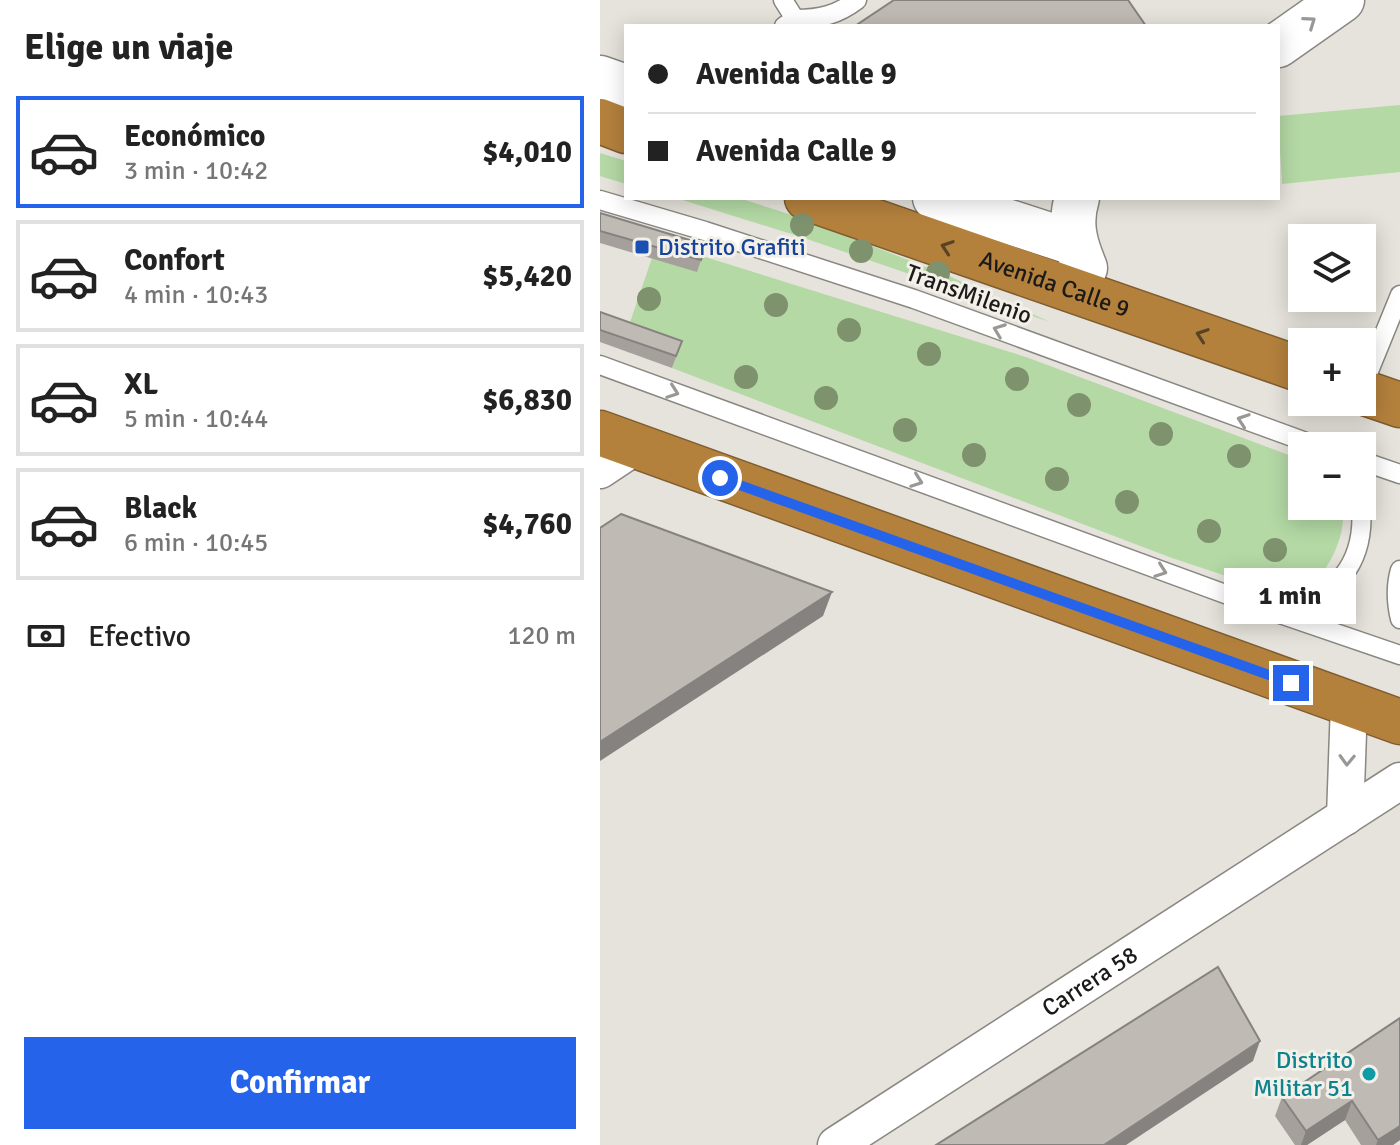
<!DOCTYPE html>
<html lang="es">
<meta charset="utf-8">
<style>
body{margin:0;font-family:Signika,sans-serif;background:#f2f2f2;color:#222;height:100vh;display:flex;flex-direction:column;font-size:30px;white-space:nowrap}
*{box-sizing:border-box;margin:0}
p{font-size:26px;color:#767676}
.icon{flex:none;width:44px;height:44px;fill:none;stroke:currentColor;stroke-width:2;stroke-linecap:round;stroke-linejoin:round}
.map{position:relative;flex:1;overflow:hidden}
.details{display:flex;flex-direction:column;background:#fff;width:600px}
.details>*{flex:none}
.hud{position:absolute;left:24px;top:24px;width:656px;height:176px;border-radius:0px;box-shadow:0 4px 20px #0003;display:grid;align-content:center;height:176px;padding:0 24px;background:#fff}
.controls{position:absolute;left:688px;top:224px;display:grid;gap:16px}
.controls a{display:grid;place-items:center;width:88px;height:88px;border-radius:0px;background:#fff;box-shadow:0 4px 20px #0003;font-size:40px}
.end{position:absolute;width:36px;height:36px;margin:-18px;border:10px solid #2563eb;background:#fff;box-shadow:0 0 0 4px #fff}
.from{border-radius:50%}
.bubble{position:absolute;height:56px;border-radius:0px;background:#fff;box-shadow:0 4px 20px #0003;font-size:26px;font-weight:700;line-height:56px;text-align:center}
.hud b{display:flex;align-items:center;gap:28px;height:76px;font-size:30px}
.hud b+b{border-top:2px solid #e0e0e0}
.hud i{width:20px;height:20px;background:#222}
ul{padding:0;list-style:none}
li{display:flex;align-items:center;gap:24px;height:112px;margin:0 16px 12px;padding:0 8px;border:4px solid #e0e0e0;border-radius:0px}
li div{flex:1}
li b{display:block;font-size:30px}
li em{font-style:normal;font-weight:700}
li.active{border-color:#2563eb}
li>.icon{width:72px;height:72px;stroke-width:1.5}
h2{padding:0 24px;font-size:36px;line-height:96px}
.pay{display:flex;align-items:center;gap:20px;height:88px;padding:0 24px;font-size:30px}
.pay p{margin-inline-start:auto}
.action{display:flex;gap:16px;margin-top:auto;padding:16px 24px}
.action a{flex:1;height:92px;border-radius:0px;background:#2563eb;color:#fff;font-size:32px;font-weight:700;line-height:92px;text-align:center}
main{display:flex;flex:1;min-height:0}
.map>svg:first-child{display:block}
.green{fill:#b4d9a5}
.lines{fill:none;stroke-linecap:round;stroke-linejoin:round}
.lane-casing{stroke:#8a8681;stroke-width:21}
.street-casing{stroke:#8a8681;stroke-width:39}
.secondary-casing{stroke:#8a8681;stroke-width:47}
.highway-casing{stroke:#7f5d30;stroke-width:47}
.lane{stroke:#fff;stroke-width:18}
.street{stroke:#fff;stroke-width:36}
.secondary{stroke:#fff;stroke-width:44}
.highway{stroke:#b4813d;stroke-width:44}
.tree{fill:#7e926e}
.wall{fill:#a5a09c}
.shaded-wall{fill:#86827f}
.building{fill:#c0bab5;stroke:#86827f;stroke-width:2}
.oneway{stroke:#999897}
.oneway2{stroke:#594327}
.route{stroke:#2563eb;stroke-width:10}
.transit-dot{fill:#1a4fb4;stroke:#f3f0e9;stroke-width:3}
.culture-dot{fill:#0f9aa8;stroke:#f3f0e9;stroke-width:3}
.labels{text-anchor:middle;dominant-baseline:central;stroke-width:6;stroke-linejoin:round;paint-order:stroke}
.transit-label{font-size:24px;fill:#164399;stroke:#f3f0e9;text-anchor:start}
.street-label{font-size:24px;fill:#1c1a18;stroke:#f3f0e9}
.culture-label{font-size:24px;fill:#0d838f;stroke:#f3f0e9;text-anchor:end}
</style>
<main>
<section class="details">
<h2>Elige un viaje</h2>
<ul>
<li class="active"><svg class="icon" aria-label="car" viewBox="0 0 24 24"><path d="M5 17H2v-5l4-1 3-4h7l3 4 3 1v5h-3M9 17h6M6 11h13"/><circle cx="7" cy="17" r="2"/><circle cx="17" cy="17" r="2"/></svg><div><b>Económico</b><p>3 min · 10:42</p></div><em>$4,010</em></li>
<li><svg class="icon" aria-label="car" viewBox="0 0 24 24"><path d="M5 17H2v-5l4-1 3-4h7l3 4 3 1v5h-3M9 17h6M6 11h13"/><circle cx="7" cy="17" r="2"/><circle cx="17" cy="17" r="2"/></svg><div><b>Confort</b><p>4 min · 10:43</p></div><em>$5,420</em></li>
<li><svg class="icon" aria-label="car" viewBox="0 0 24 24"><path d="M5 17H2v-5l4-1 3-4h7l3 4 3 1v5h-3M9 17h6M6 11h13"/><circle cx="7" cy="17" r="2"/><circle cx="17" cy="17" r="2"/></svg><div><b>XL</b><p>5 min · 10:44</p></div><em>$6,830</em></li>
<li><svg class="icon" aria-label="car" viewBox="0 0 24 24"><path d="M5 17H2v-5l4-1 3-4h7l3 4 3 1v5h-3M9 17h6M6 11h13"/><circle cx="7" cy="17" r="2"/><circle cx="17" cy="17" r="2"/></svg><div><b>Black</b><p>6 min · 10:45</p></div><em>$4,760</em></li>
</ul>
<div class="pay"><svg class="icon" aria-label="cash" viewBox="0 0 24 24"><path d="M3 7h18v10H3z"/><circle cx="12" cy="12" r="2"/></svg>Efectivo<p>120 m</p></div>
<div class="action"><a>Confirmar</a></div>
</section>
<div class="map">
<svg width="800" height="1145" viewBox="0 0 800 1145">
<rect width="100%" height="100%" fill="#e6e3dc"/>
<g class="green">
<polygon points="800,105 800,172 682,184 678,116"/>
<polygon points="0,153 26,161 26,184 0,176"/>
<polygon points="76,198 139,198 198,217 349,276 450,322 201,237"/>
<path d="M102,256L426,357L702,460V506H742C748,532 729,573 707,588C702,592 695,594 689,597L572,558L72,368L77,353L26,334L52,258Z"/>
</g>
<g class="lines">
<g class="lane-casing">
<g id="lane">
<polyline points="183,0 195,19 184,26"/>
<path d="M195,19C220,19 237,15 257,0"/>
<polyline points="0,200 105,231 314,299 717,446"/>
<polyline points="0,365 680,614 800,655"/>
<polyline points="762,388 800,295"/>
<polyline points="762,461 800,474"/>
<path d="M800,570C795,587 796,602 800,619"/>
<path d="M680,614C734,597 766,566 761,506"/>
</g>
</g>
<g class="street-casing">
<g id="street">
<polyline points="0,470 36,446"/>
<polyline points="745,817 749,704"/>
<path id="s1" d="M236,1145L800,781"/>
</g>
</g>
<g class="secondary-casing">
<g id="secondary">
<polyline points="678,45 742,0"/>
<polyline points="0,78 26,87"/>
<polyline points="335,198 474,243"/>
<path d="M477,198C469,224 475,244 485,268"/>
</g>
</g>
<g class="highway-casing">
<g id="highway">
<polyline points="0,121 26,131"/>
<path id="s2" d="M207,198L702,370"/>
<polyline points="762,392 800,405"/>
<polyline points="0,433 800,722"/>
</g>
</g>
<use href="#lane" class="lane"/>
<use href="#street" class="street"/>
<use href="#secondary" class="secondary"/>
<use href="#highway" class="highway"/>
</g>
<g class="tree">
<circle cx="202" cy="225" r="12"/>
<circle cx="261" cy="251" r="12"/>
<circle cx="338" cy="273" r="12"/>
<circle cx="49" cy="299" r="12"/>
<circle cx="176" cy="305" r="12"/>
<circle cx="249" cy="330" r="12"/>
<circle cx="329" cy="354" r="12"/>
<circle cx="146" cy="377" r="12"/>
<circle cx="417" cy="379" r="12"/>
<circle cx="226" cy="398" r="12"/>
<circle cx="479" cy="405" r="12"/>
<circle cx="305" cy="430" r="12"/>
<circle cx="561" cy="434" r="12"/>
<circle cx="374" cy="455" r="12"/>
<circle cx="639" cy="456" r="12"/>
<circle cx="457" cy="479" r="12"/>
<circle cx="527" cy="502" r="12"/>
<circle cx="609" cy="531" r="12"/>
<circle cx="675" cy="550" r="12"/>
</g>
<g class="wall">
<polygon points="0,213 101,260 97,272 0,243"/>
<polygon points="0,312 82,341 72,368 0,342"/>
<polygon points="800,1018 800,1140 793,1145 761,1145 745,1120 707,1145 695,1145 675,1116 682,1097"/>
</g>
<g class="shaded-wall">
<polygon points="232,592 223,616 0,761 0,742"/>
<polygon points="660,1041 653,1061 526,1145 504,1145"/>
<polygon points="752,1101 745,1120 707,1145 701,1145 706,1131"/>
<polygon points="800,1126 800,1140 793,1145 776,1145 778,1140"/>
</g>
<g class="building">
<polygon points="294,0 528,0 546,26 255,26"/>
<polygon points="0,213 106,245 101,260 0,231"/>
<polygon points="0,312 82,341 76,356 0,330"/>
<polygon points="21,514 232,592 0,742 0,528"/>
<polygon points="618,967 660,1041 504,1145 336,1145"/>
<polygon points="800,1018 800,1126 778,1140 752,1101 706,1131 682,1097"/>
</g>
<defs><path id="oneway-chevron" d="M-2-3.5L2.5 0L-2 3.5" fill="none" stroke-width="1.6" stroke-linecap="round" stroke-linejoin="round" transform="scale(2)"/></defs>
<g class="oneway">
<use href="#oneway-chevron" transform="translate(710 22) rotate(-35)"/>
<use href="#oneway-chevron" transform="translate(399 330) rotate(-159)"/>
<use href="#oneway-chevron" transform="translate(73 392) rotate(20)"/>
<use href="#oneway-chevron" transform="translate(643 420) rotate(-161)"/>
<use href="#oneway-chevron" transform="translate(317 481) rotate(20)"/>
<use href="#oneway-chevron" transform="translate(561 571) rotate(20)"/>
<use href="#oneway-chevron" transform="translate(747 760) rotate(92)"/>
</g>
<g class="oneway2">
<use href="#oneway-chevron" transform="translate(347 247) rotate(-161)"/>
<use href="#oneway-chevron" transform="translate(602 335) rotate(-161)"/>
</g>
<g class="lines">
<polyline class="route" points="120,478 691,683"/>
</g>
<rect class="transit-dot" x="34" y="239" width="16" height="16" rx="4"/>
<circle class="culture-dot" cx="769" cy="1074" r="8"/>
<g class="labels">
<g class="transit-label">
<text x="58" y="247">Distrito Grafiti</text>
</g>
<g class="street-label">
<text stroke="none"><textPath href="#s2" startOffset="262">Avenida Calle 9</textPath></text>
<text transform="translate(369 294) rotate(20)">TransMilenio</text>
<text stroke="none"><textPath href="#s1" startOffset="302">Carrera 58</textPath></text>
</g>
<g class="culture-label">
<text x="753" y="1060">Distrito<tspan x="753" dy="28">Militar 51</tspan></text>
</g>
</g>
</svg>
<div class="controls">
<a><svg class="icon" aria-label="layers" viewBox="0 0 24 24"><path d="M12 4l9 5-9 5-9-5zM3 14l9 5 9-5"/></svg></a>
<a>+</a>
<a>−</a>
</div>
<i class="end from" style="left:120px;top:478px"></i>
<i class="end" style="left:691px;top:683px"></i>
<div class="bubble" style="left:624px;top:568px;width:132px">1 min</div>
<div class="hud">
<b><i class="from"></i>Avenida Calle 9</b>
<b><i></i>Avenida Calle 9</b>
</div>
</div>
</main>
